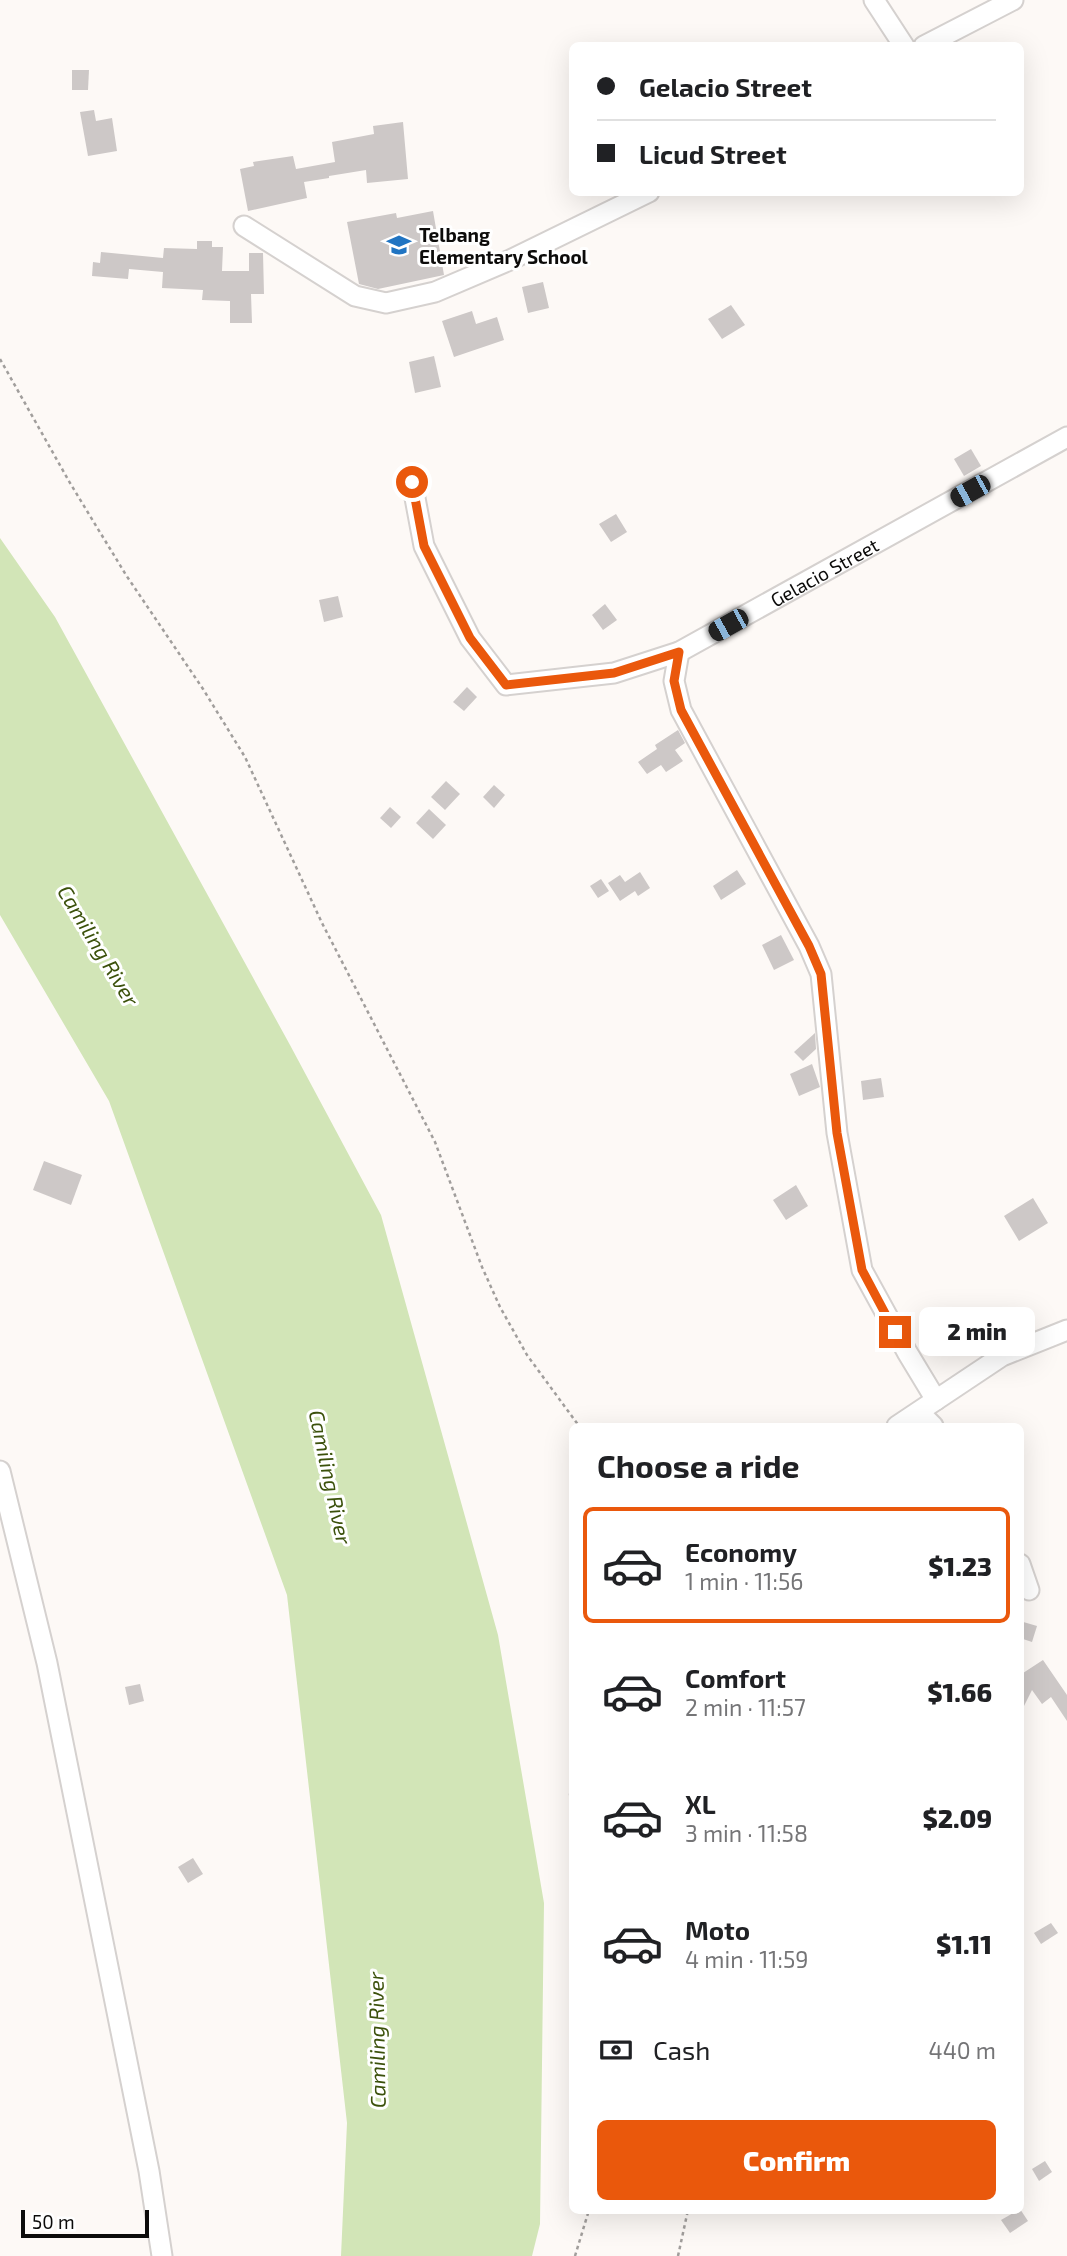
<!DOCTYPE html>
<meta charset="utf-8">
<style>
body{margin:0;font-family:"Exo 2",sans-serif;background:#f2f2f2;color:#202124;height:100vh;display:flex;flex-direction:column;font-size:26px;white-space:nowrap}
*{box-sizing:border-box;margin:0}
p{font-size:23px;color:#757577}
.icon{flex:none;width:38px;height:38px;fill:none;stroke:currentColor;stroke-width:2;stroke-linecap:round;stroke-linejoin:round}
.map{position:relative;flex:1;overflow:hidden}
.drawer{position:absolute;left:569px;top:1423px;width:455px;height:791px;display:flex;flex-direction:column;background:#fff;border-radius:10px;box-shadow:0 7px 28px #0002}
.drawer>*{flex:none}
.hud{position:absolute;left:569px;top:42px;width:455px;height:154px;border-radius:10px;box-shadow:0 7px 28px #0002;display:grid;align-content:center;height:154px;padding:0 28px;background:#fff}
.scale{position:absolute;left:21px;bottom:18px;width:128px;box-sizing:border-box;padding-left:7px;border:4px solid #0c0b0a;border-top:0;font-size:19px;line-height:24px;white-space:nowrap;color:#0c0b0a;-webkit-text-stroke:5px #fff;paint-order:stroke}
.end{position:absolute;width:32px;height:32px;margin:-16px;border:9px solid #ea580c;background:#fff;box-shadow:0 0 0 4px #fff}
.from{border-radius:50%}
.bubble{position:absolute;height:49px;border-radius:10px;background:#fff;box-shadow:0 7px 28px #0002;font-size:23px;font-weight:800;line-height:49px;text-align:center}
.car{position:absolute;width:21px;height:42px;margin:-21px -10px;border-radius:9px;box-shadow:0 0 5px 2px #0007;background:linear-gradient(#222 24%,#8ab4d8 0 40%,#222 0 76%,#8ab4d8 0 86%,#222 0)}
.hud b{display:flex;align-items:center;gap:24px;height:66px;font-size:26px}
.hud b+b{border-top:2px solid #e0e0e0}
.hud i{width:18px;height:18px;background:#202124}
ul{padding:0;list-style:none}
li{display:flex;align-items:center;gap:21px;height:116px;margin:0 14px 10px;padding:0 14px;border:4px solid transparent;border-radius:10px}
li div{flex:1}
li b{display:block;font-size:26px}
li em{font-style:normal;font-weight:800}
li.active{border-color:#ea580c}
li>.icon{width:63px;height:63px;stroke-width:1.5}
h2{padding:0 28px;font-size:32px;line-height:84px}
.pay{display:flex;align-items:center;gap:18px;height:77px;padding:0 28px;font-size:26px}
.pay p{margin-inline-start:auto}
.button{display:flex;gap:14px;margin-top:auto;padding:14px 28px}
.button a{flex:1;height:80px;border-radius:10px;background:#ea580c;color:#fff;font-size:28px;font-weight:800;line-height:80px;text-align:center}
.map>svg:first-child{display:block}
.water{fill:#d2e5b7}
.building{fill:#cdc8c7}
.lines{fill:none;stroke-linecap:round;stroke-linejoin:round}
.minor-casing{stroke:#d5d1cf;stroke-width:23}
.path{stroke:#a19e9c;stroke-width:2.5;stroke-dasharray:3.5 3.5;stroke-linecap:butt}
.minor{stroke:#fff;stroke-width:19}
.route{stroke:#ea580c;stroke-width:9}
.labels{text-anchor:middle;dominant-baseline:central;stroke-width:6;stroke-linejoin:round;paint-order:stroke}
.poi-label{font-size:19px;font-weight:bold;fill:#0c0b0a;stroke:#fff;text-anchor:start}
.street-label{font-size:19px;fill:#0c0b0a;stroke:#fff}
.water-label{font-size:21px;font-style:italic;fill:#3b510b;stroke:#fff}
</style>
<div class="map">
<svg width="1067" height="2256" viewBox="0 0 1067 2256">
<rect width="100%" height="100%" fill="#fdf9f6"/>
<polygon class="water" points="0,538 55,617 290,1045 381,1215 498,1635 544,1903 540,2224 532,2256 341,2256 347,2123 287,1595 109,1101 0,915"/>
<g class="building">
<polygon points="72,70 89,70 88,90 72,90"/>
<polygon points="94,110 96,121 112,118 117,151 88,156 80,112"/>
<polygon points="403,122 408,179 367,183 366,170 329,176 329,178 304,182 307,198 248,211 240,169 254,166 253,162 293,156 296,169 335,162 332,142 374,134 373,126"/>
<polygon points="433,211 444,275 378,289 359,284 347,222 396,213 397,218"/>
<polygon points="197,241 212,241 212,247 223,247 222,271 249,271 249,253 263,253 264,294 251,294 252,323 230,323 230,301 202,300 203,290 162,288 163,272 129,269 128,279 92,276 93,262 100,263 101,252 163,258 164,248 197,249"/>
<polygon points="543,282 549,308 528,313 522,287"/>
<polygon points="731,305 745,325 722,339 708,319"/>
<polygon points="472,311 476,324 497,317 504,340 454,357 442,321"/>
<polygon points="434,356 441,387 415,393 409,362"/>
<polygon points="971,449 981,466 964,476 954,459"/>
<polygon points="616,514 627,532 611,542 599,524"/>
<polygon points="338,596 343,617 324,622 319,600"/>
<polygon points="605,604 617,620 603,630 592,615"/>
<polygon points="467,687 477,697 464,711 453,702"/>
<polygon points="678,730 685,743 675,750 683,761 666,772 661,765 647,774 638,762 657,749 655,745"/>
<polygon points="446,781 460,794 445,810 431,797"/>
<polygon points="494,785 505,795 494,808 483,797"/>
<polygon points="390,807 401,817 391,828 380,818"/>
<polygon points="429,809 446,825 433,839 416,823"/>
<polygon points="737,870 746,884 721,900 713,886"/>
<polygon points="640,872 650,888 638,896 635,891 620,901 608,883 620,875 625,882"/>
<polygon points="601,879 609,891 598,898 590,886"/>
<polygon points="781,935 794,960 774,970 762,945"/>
<polygon points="815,1033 816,1049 803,1061 794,1052"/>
<polygon points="812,1064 820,1087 799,1096 790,1074"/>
<polygon points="881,1078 884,1097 863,1100 861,1081"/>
<polygon points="44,1161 82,1175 71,1205 33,1190"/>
<polygon points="796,1185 808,1206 786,1220 773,1200"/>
<polygon points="1033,1198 1048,1223 1019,1241 1004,1216"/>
<polygon points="1020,1621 1037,1626 1032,1642 1020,1638"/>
<polygon points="1043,1660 1067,1695 1067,1721 1051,1697 1042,1704 1032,1690 1020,1714 1020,1675"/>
<polygon points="140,1684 144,1701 129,1705 125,1687"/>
<polygon points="193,1858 203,1874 188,1883 178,1867"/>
<polygon points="1051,1923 1058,1933 1041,1944 1034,1933"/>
<polygon points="1045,2161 1052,2172 1039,2181 1032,2169"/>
<polygon points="1020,2209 1028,2221 1010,2233 1001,2220"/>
</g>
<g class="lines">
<g class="minor-casing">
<g id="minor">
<polyline points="874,0 904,46"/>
<polyline points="924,46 1013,0"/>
<polyline points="244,226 355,296 386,303 435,292 510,260 649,192"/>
<path id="s1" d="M412,482L424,546L470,638L506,685L614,673L679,652L1067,437"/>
<polyline points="679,652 674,681 681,710 809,946 821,974 837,1133 862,1270 907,1352 936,1400"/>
<polyline points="919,1412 933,1426"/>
<polyline points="897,1426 1002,1356 1067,1330"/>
<polyline points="0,1471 47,1663 149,2171 162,2256"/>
<polyline points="1020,1564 1029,1590"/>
</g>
</g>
<g class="path">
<polyline points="0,359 70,483 126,575 203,689 245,757 322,923 435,1142 482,1267 500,1307 527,1355 579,1426"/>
<polyline points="572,1771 570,1796 572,1805"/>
<polyline points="575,2256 589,2210"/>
<polyline points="678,2256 688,2210"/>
</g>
<use href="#minor" class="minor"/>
</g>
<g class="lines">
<polyline class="route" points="412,482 424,546 470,638 506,685 614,673 679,652 674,681 681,710 809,946 821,974 837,1133 862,1270 895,1332"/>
</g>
<defs>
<g id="school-bare" transform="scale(1.89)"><path d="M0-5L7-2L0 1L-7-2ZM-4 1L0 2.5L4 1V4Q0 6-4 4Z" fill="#2074c2" stroke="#fff" stroke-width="2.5" paint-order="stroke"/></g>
</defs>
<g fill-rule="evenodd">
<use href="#school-bare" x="399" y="245"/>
</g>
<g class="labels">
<g class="poi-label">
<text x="419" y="234">Telbang<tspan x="419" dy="22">Elementary School</tspan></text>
</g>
<g class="street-label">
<text stroke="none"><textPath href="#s1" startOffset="570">Gelacio Street</textPath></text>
</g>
<g class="water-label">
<text transform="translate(99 945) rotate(59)">Camiling River</text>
<text transform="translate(331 1477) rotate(78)">Camiling River</text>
<text transform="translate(376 2040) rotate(-91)">Camiling River</text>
</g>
</g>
</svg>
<div class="scale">50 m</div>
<i class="end from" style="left:412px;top:482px"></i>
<i class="end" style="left:895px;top:1332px"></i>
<div class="bubble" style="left:919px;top:1307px;width:116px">2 min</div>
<i class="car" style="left:970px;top:491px;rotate:241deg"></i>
<i class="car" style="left:728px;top:625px;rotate:241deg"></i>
<div class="hud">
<b><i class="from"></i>Gelacio Street</b>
<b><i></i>Licud Street</b>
</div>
<section class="drawer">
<h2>Choose a ride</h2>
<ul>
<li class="active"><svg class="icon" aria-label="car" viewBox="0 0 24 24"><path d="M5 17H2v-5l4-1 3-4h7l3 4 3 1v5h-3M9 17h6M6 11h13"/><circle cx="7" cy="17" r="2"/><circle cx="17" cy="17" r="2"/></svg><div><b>Economy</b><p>1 min · 11:56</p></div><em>$1.23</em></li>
<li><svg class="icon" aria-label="car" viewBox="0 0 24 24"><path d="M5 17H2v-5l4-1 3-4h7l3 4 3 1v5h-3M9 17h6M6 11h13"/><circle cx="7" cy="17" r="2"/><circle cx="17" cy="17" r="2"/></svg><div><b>Comfort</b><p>2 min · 11:57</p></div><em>$1.66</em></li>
<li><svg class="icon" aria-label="car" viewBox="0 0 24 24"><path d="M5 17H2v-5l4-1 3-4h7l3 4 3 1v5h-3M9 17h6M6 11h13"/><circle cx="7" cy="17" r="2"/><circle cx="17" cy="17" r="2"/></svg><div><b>XL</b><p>3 min · 11:58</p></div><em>$2.09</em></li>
<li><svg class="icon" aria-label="car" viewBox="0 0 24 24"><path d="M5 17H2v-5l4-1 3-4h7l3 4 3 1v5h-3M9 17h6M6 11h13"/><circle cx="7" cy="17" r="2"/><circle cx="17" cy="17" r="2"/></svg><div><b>Moto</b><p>4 min · 11:59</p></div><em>$1.11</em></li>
</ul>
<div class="pay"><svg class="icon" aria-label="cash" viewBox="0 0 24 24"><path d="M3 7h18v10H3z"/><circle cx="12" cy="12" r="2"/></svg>Cash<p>440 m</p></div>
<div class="button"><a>Confirm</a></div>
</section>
</div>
